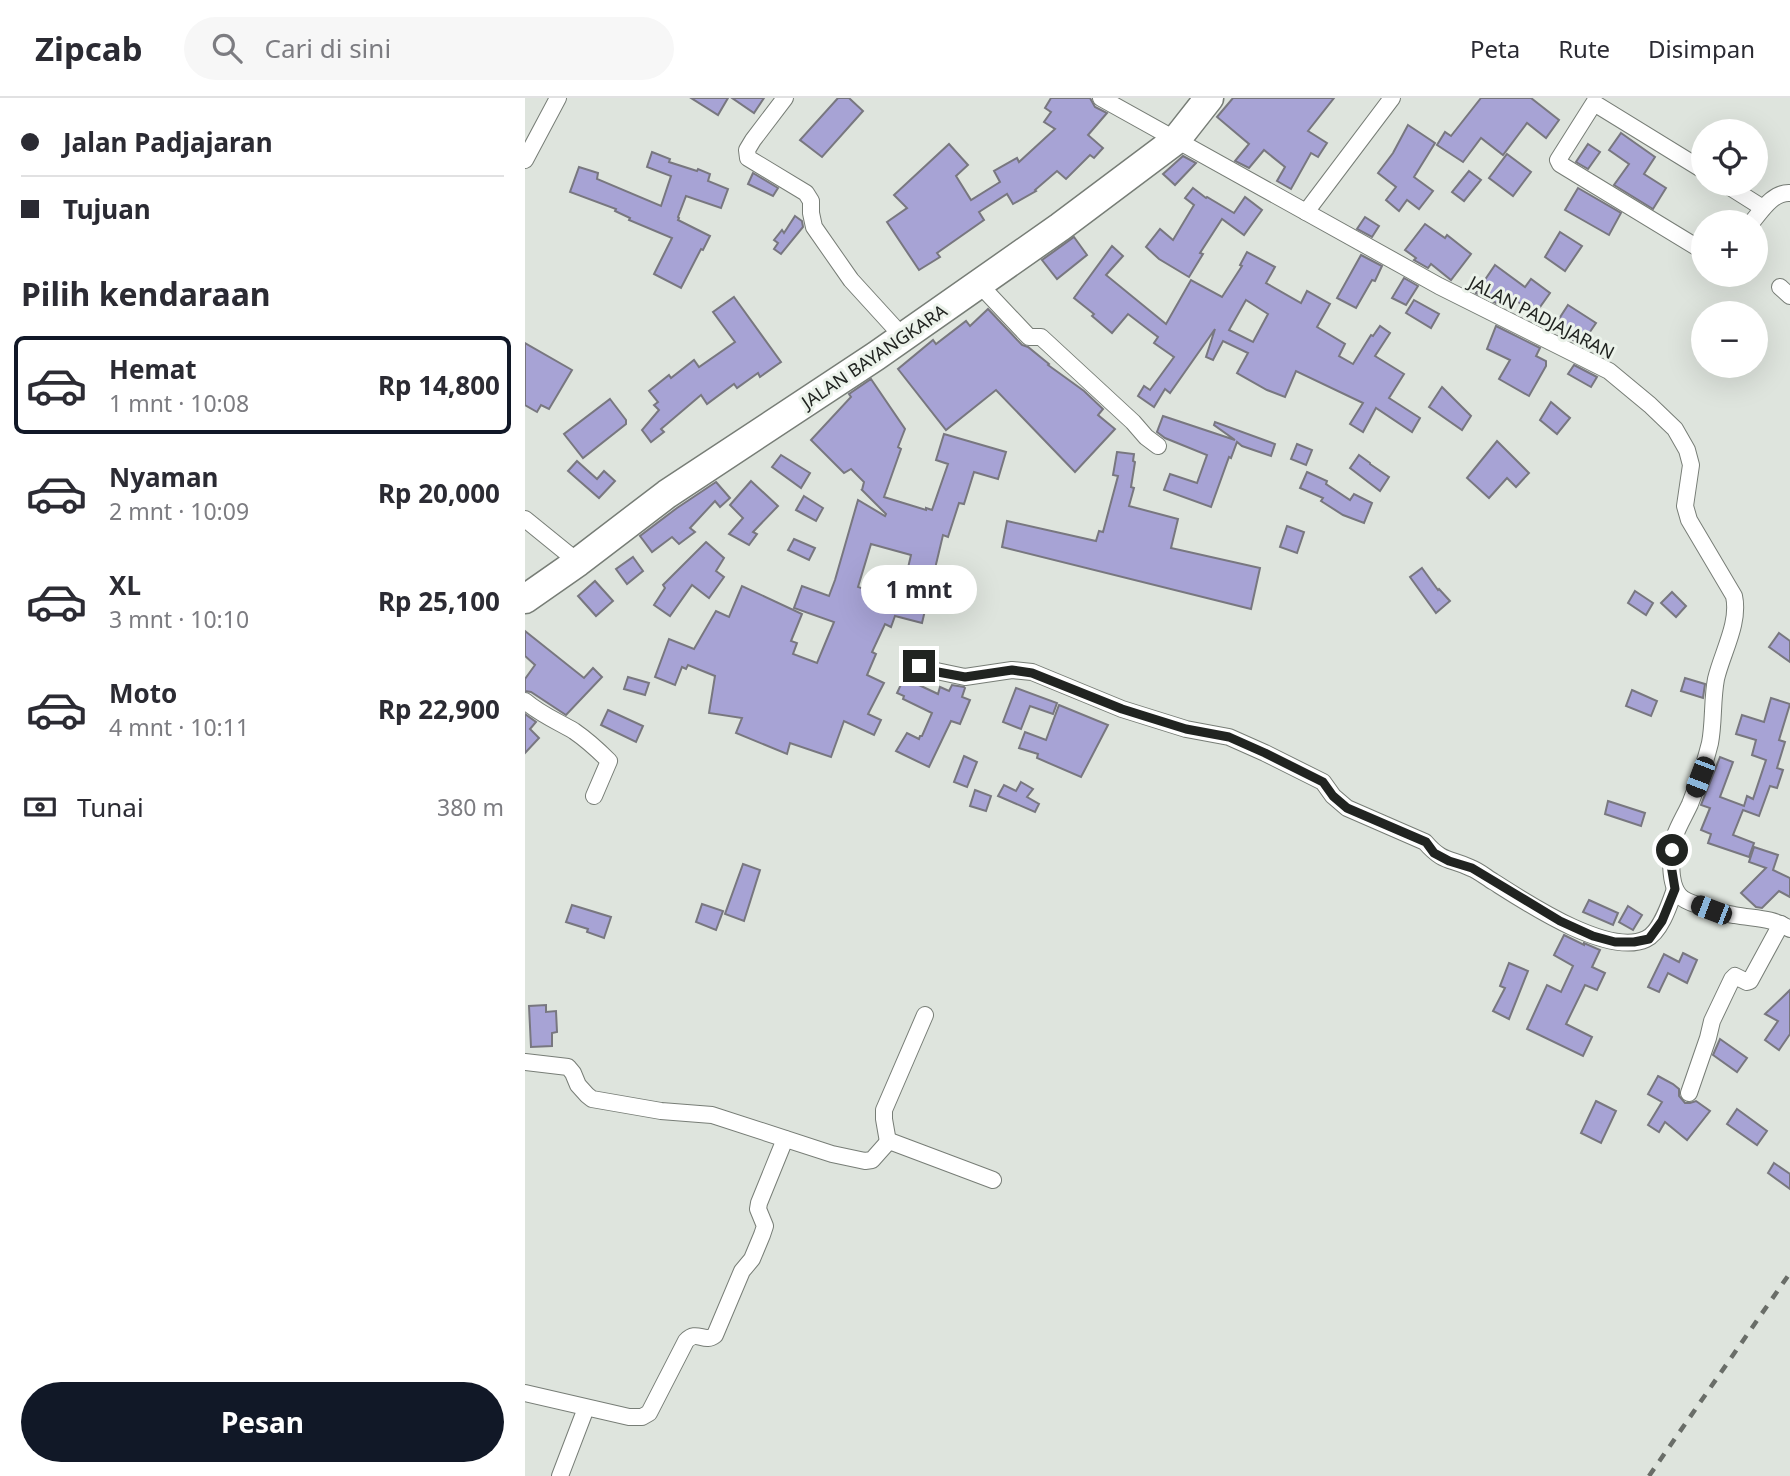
<!DOCTYPE html>
<html lang="id">
<meta charset="utf-8">
<style>
body{margin:0;font-family:"Noto Sans",sans-serif;background:#f7f7f7;color:#2b2b33;height:100vh;display:flex;flex-direction:column;font-size:26px;white-space:nowrap}
*{box-sizing:border-box;margin:0}
p{font-size:23px;color:#7c7c81}
.icon{flex:none;width:38px;height:38px;fill:none;stroke:currentColor;stroke-width:2;stroke-linecap:round;stroke-linejoin:round}
.map{position:relative;flex:1;overflow:hidden}
.details{display:flex;flex-direction:column;background:#fff;width:525px}
.details>*{flex:none}
.hud{display:grid;align-content:center;height:154px;padding:0 21px;background:#fff}
.buttons{position:absolute;left:1166px;top:21px;display:grid;gap:14px}
.buttons a{display:grid;place-items:center;width:77px;height:77px;border-radius:50%;background:#fff;box-shadow:0 7px 28px #0002;font-size:35px}
.end{position:absolute;width:32px;height:32px;margin:-16px;border:9px solid #212421;background:#fff;box-shadow:0 0 0 4px #fff}
.from{border-radius:50%}
.bubble{position:absolute;height:49px;border-radius:24px;background:#fff;box-shadow:0 7px 28px #0002;font-size:23px;font-weight:700;line-height:49px;text-align:center}
.car{position:absolute;width:21px;height:42px;margin:-21px -10px;border-radius:9px;box-shadow:0 0 5px 2px #0007;background:linear-gradient(#222 24%,#8ab4d8 0 40%,#222 0 76%,#8ab4d8 0 86%,#222 0)}
.hud b{display:flex;align-items:center;gap:24px;height:66px;font-size:26px}
.hud b+b{border-top:2px solid #e1e1e2}
.hud i{width:18px;height:18px;background:#2b2b33}
ul{padding:0;list-style:none}
li{display:flex;align-items:center;gap:21px;height:98px;margin:0 14px 10px;padding:0 7px;border:4px solid transparent;border-radius:10px}
li div{flex:1}
li b{display:block;font-size:26px}
li em{font-style:normal;font-weight:700}
li.selected{border-color:#111827}
li>.icon{width:63px;height:63px;stroke-width:1.5}
h2{padding:0 21px;font-size:32px;line-height:84px}
.pay{display:flex;align-items:center;gap:18px;height:77px;padding:0 21px;font-size:26px}
.pay p{margin-inline-start:auto}
.cta{display:flex;gap:14px;margin-top:auto;padding:14px 21px}
.cta a{flex:1;height:80px;border-radius:42px;background:#111827;color:#fff;font-size:28px;font-weight:700;line-height:80px;text-align:center}
header{display:flex;align-items:center;gap:42px;box-sizing:border-box;height:98px;padding:0 35px;background:#fff;border-bottom:2px solid #e1e1e2}
header strong{font-size:33px}
nav{display:flex;gap:38px;margin-inline-start:auto;font-size:24px}
.search{width:490px;height:63px;background:#f7f7f7;display:flex;align-items:center;gap:18px;box-sizing:border-box;padding:0 24px;border-radius:38px;color:#7c7c81;font-size:26px}
main{display:flex;flex:1;min-height:0}
.map>svg:first-child{display:block}
.building{fill:#a7a3d5;stroke:#78777f;stroke-width:2;fill-rule:evenodd}
.lines{fill:none;stroke-linecap:round;stroke-linejoin:round}
.minor-casing{stroke:#777d76;stroke-width:18}
.trunk-casing{stroke:#777d76;stroke-width:31}
.minor{stroke:#fff;stroke-width:16}
.trunk{stroke:#fff;stroke-width:28}
.rail{stroke:#696d68;stroke-width:4.5;stroke-dasharray:9 9;stroke-linecap:butt}
.route{stroke:#212421;stroke-width:9}
.labels{text-anchor:middle;dominant-baseline:central;stroke-width:6;stroke-linejoin:round;paint-order:stroke}
.street-label{font-size:18px;fill:#212421;stroke:#ebf2ea}
</style>
<header>
<strong>Zipcab</strong>
<div class="search"><svg class="icon" aria-label="search" viewBox="0 0 24 24"><circle cx="10" cy="10" r="6"/><path d="M15 15l6 6"/></svg>Cari di sini</div>
<nav><a>Peta</a><a>Rute</a><a>Disimpan</a></nav>
</header>
<main>
<section class="details">
<div class="hud">
<b><i class="from"></i>Jalan Padjajaran</b>
<b><i></i>Tujuan</b>
</div>
<h2>Pilih kendaraan</h2>
<ul>
<li class="selected"><svg class="icon" aria-label="car" viewBox="0 0 24 24"><path d="M5 17H2v-5l4-1 3-4h7l3 4 3 1v5h-3M9 17h6M6 11h13"/><circle cx="7" cy="17" r="2"/><circle cx="17" cy="17" r="2"/></svg><div><b>Hemat</b><p>1 mnt · 10:08</p></div><em>Rp 14,800</em></li>
<li><svg class="icon" aria-label="car" viewBox="0 0 24 24"><path d="M5 17H2v-5l4-1 3-4h7l3 4 3 1v5h-3M9 17h6M6 11h13"/><circle cx="7" cy="17" r="2"/><circle cx="17" cy="17" r="2"/></svg><div><b>Nyaman</b><p>2 mnt · 10:09</p></div><em>Rp 20,000</em></li>
<li><svg class="icon" aria-label="car" viewBox="0 0 24 24"><path d="M5 17H2v-5l4-1 3-4h7l3 4 3 1v5h-3M9 17h6M6 11h13"/><circle cx="7" cy="17" r="2"/><circle cx="17" cy="17" r="2"/></svg><div><b>XL</b><p>3 mnt · 10:10</p></div><em>Rp 25,100</em></li>
<li><svg class="icon" aria-label="car" viewBox="0 0 24 24"><path d="M5 17H2v-5l4-1 3-4h7l3 4 3 1v5h-3M9 17h6M6 11h13"/><circle cx="7" cy="17" r="2"/><circle cx="17" cy="17" r="2"/></svg><div><b>Moto</b><p>4 mnt · 10:11</p></div><em>Rp 22,900</em></li>
</ul>
<div class="pay"><svg class="icon" aria-label="cash" viewBox="0 0 24 24"><path d="M3 7h18v10H3z"/><circle cx="12" cy="12" r="2"/></svg>Tunai<p>380 m</p></div>
<div class="cta"><a>Pesan</a></div>
</section>
<div class="map">
<svg width="1265" height="1378" viewBox="0 0 1265 1378">
<rect width="100%" height="100%" fill="#dee4dd"/>
<g class="building">
<polygon points="166,0 203,0 193,17"/>
<polygon points="207,0 239,0 229,15"/>
<polygon points="313,0 324,0 338,13 297,59 275,42"/>
<polygon points="526,0 565,0 570,9 582,15 563,37 578,50 569,60 565,57 541,81 532,73 510,92 511,93 488,106 482,96 454,114 459,122 412,155 415,159 394,172 362,124 382,110 369,97 424,46 443,67 431,78 446,102 475,84 469,73 492,60 494,64 530,31 519,24 526,14 520,10"/>
<polygon points="708,0 809,0 783,33 802,45 793,59 786,55 766,91 752,83 760,69 739,52 724,70 710,63 724,46 692,19"/>
<polygon points="956,0 1006,0 1034,22 1021,40 1002,25 978,57 956,40 938,64 912,47 920,34 926,38"/>
<polygon points="883,27 910,45 889,79 908,93 894,111 882,102 874,113 861,102 871,89 853,75 868,55"/>
<polygon points="1096,35 1130,59 1119,76 1141,90 1128,111 1089,87 1104,66 1084,52"/>
<polygon points="1063,46 1075,54 1063,71 1051,64"/>
<polygon points="127,54 145,61 144,64 172,73 173,71 185,76 183,83 203,91 196,110 161,98 153,119 154,120 153,122 185,138 178,152 176,151 156,190 129,176 147,140 104,122 105,120 90,113 91,111 45,94 54,69 73,75 72,81 136,108 146,78 122,69"/>
<polygon points="982,56 1006,74 988,98 964,80"/>
<polygon points="658,58 671,65 650,87 638,76"/>
<polygon points="944,73 956,82 939,103 927,94"/>
<polygon points="228,75 253,90 248,98 223,86"/>
<polygon points="668,90 681,100 682,99 709,115 720,99 737,112 719,137 697,121 675,155 678,156 664,179 634,161 621,149 635,131 648,142 669,107 660,100"/>
<polygon points="1053,90 1096,115 1084,137 1040,112"/>
<polygon points="270,118 277,123 278,129 256,156 249,151 253,145 249,142 257,132 259,135"/>
<polygon points="840,119 854,128 847,139 832,131"/>
<polygon points="900,126 920,140 922,137 946,156 926,182 906,166 903,170 889,162 891,160 880,152"/>
<polygon points="1035,134 1057,148 1040,173 1020,159"/>
<polygon points="549,139 562,157 532,181 517,162"/>
<path d="M587,148L598,158L581,177L641,226L666,182L697,199L717,168L715,167L722,154L750,169L741,185L776,205L782,193L805,206L792,229L820,246L814,258L828,266L846,237L848,238L855,228L865,235L850,258L879,276L864,300L895,320L887,334L851,310L838,334L825,326L838,305L771,273L760,299L742,292L712,275L723,255L698,243L688,262L681,259L690,231L645,295L640,291L629,309L613,298L619,288L625,292L649,259L629,245L633,239L603,216L587,235L567,218L569,216L549,200ZM721,202L743,216L728,244L704,232Z"/>
<polygon points="836,157 857,168 850,183 847,182 831,210 812,200"/>
<polygon points="970,167 1000,189 1006,181 1025,195 1010,216 986,199 979,209 951,195"/>
<polygon points="879,180 893,188 881,207 867,200"/>
<polygon points="209,199 256,264 235,279 233,275 212,290 209,286 182,306 176,297 136,331 139,334 126,344 117,332 134,312 129,307 133,304 124,293 144,277 146,280 169,262 174,269 210,244 188,214"/>
<polygon points="889,202 914,216 906,230 881,215"/>
<polygon points="1043,207 1071,225 1056,247 1040,237 1044,232 1032,224"/>
<polygon points="463,211 497,247 503,249 524,266 523,267 559,293 578,311 573,317 590,331 550,374 471,292 421,332 373,271 408,242 411,246 441,223 445,228"/>
<polygon points="971,228 1015,250 1011,258 1021,263 1021,268 1004,298 974,281 985,262 962,251"/>
<polygon points="0,245 47,272 24,311 16,307 12,314 0,307"/>
<polygon points="1049,267 1072,279 1066,289 1043,276"/>
<path d="M346,281L380,331L373,349L376,351L359,399L401,412V410L407,412L423,366L411,362L419,336L481,354L473,381L449,374L439,406L434,405L423,439L418,437L397,525L370,518L366,529L360,526L347,554L351,556L342,577L359,585L343,616L356,622L349,637L319,623L306,659L265,645L262,656L211,635L217,620L184,615L190,578L163,567L161,571L157,569L150,587L130,579L144,541L169,551L191,513L204,519L217,488L277,516L266,543L272,545L268,556L292,565L309,524L269,510L277,488L304,498L310,482L333,402L360,418L361,416L336,391L337,392L339,384L326,371L319,375L286,342L326,299L324,296ZM346,446L386,457L375,504L333,489Z"/>
<polygon points="917,289 946,318 937,332 904,309"/>
<polygon points="85,301 101,322 101,326 58,360 39,336"/>
<polygon points="1026,304 1045,320 1032,336 1015,322"/>
<polygon points="638,318 710,342 689,327 690,324 750,346 746,358 717,348 712,344 706,360 704,359 686,409 639,392 645,376 672,385 682,357 640,340 632,334"/>
<polygon points="972,343 1004,375 991,389 982,380 964,400 942,380"/>
<polygon points="772,346 787,352 781,367 766,361"/>
<polygon points="592,354 609,356 608,363 610,364 606,389 609,390 604,408 653,421 646,450 735,470 726,511 477,449 482,423 571,443 574,433 578,434 593,378 588,377"/>
<polygon points="256,357 285,375 276,390 247,369"/>
<polygon points="834,357 845,365 845,366 864,379 855,393 825,370"/>
<polygon points="52,363 72,381 79,373 90,383 74,400 43,373"/>
<polygon points="782,374 802,383 801,386 825,402 829,396 847,405 839,425 818,417 796,403 798,400 775,390"/>
<polygon points="226,383 253,408 228,434 232,436 224,447 204,436 218,420 205,407"/>
<polygon points="191,384 205,400 195,409 190,403 165,430 170,434 154,446 147,439 127,454 115,438 152,410"/>
<polygon points="279,398 298,410 291,423 271,412"/>
<polygon points="762,428 779,434 772,455 755,449"/>
<polygon points="269,441 290,450 284,462 263,452"/>
<polygon points="181,444 199,460 191,473 199,479 184,500 167,487 145,518 129,507 140,490 138,487"/>
<polygon points="108,459 118,473 102,486 91,471"/>
<polygon points="897,470 913,492 914,491 925,503 911,515 885,479"/>
<polygon points="70,483 88,503 71,518 53,498"/>
<polygon points="1110,493 1128,505 1121,517 1103,505"/>
<polygon points="1147,494 1161,508 1151,519 1136,505"/>
<polygon points="0,533 59,580 68,570 77,579 41,617 6,594 0,593 0,581 10,567 0,558"/>
<polygon points="1254,535 1265,543 1265,564 1244,549"/>
<polygon points="103,579 124,585 120,597 99,591"/>
<polygon points="379,580 413,596 415,589 424,593 427,587 439,589 440,590 437,599 445,602 435,626 426,623 404,669 371,653 382,635 394,641 395,638 397,638 407,615 378,601 379,598 372,595"/>
<polygon points="1160,580 1180,586 1178,600 1156,593"/>
<polygon points="491,590 532,605 528,616 505,608 496,631 478,624"/>
<polygon points="1107,592 1132,603 1126,618 1101,608"/>
<polygon points="1246,600 1265,606 1254,642 1260,644 1252,670 1258,672 1252,690 1245,688 1234,718 1218,712 1208,737 1229,745 1224,759 1183,745 1186,736 1176,732 1185,710 1176,707 1195,659 1208,664 1195,699 1219,708 1222,698 1228,701 1241,662 1227,657 1231,642 1211,636 1217,617 1239,624"/>
<polygon points="534,607 583,627 556,679 512,660 513,656 494,650 500,634 521,642"/>
<polygon points="83,612 118,628 111,644 76,627"/>
<polygon points="0,616 11,624 5,631 14,640 0,655"/>
<polygon points="439,658 452,664 442,689 429,684"/>
<polygon points="496,684 508,691 502,699 514,706 510,714 473,698 479,687 491,693"/>
<polygon points="450,692 466,698 461,713 445,708"/>
<polygon points="1083,703 1120,715 1116,728 1080,716"/>
<polygon points="1229,749 1253,757 1248,772 1265,780 1265,799 1254,793 1237,810 1231,809 1216,795 1241,770 1224,764"/>
<polygon points="218,766 235,772 219,823 200,816"/>
<polygon points="1064,802 1093,815 1088,827 1058,814"/>
<polygon points="177,806 198,813 191,832 171,824"/>
<polygon points="47,807 86,819 79,840 62,834 63,831 41,824"/>
<polygon points="1103,808 1117,817 1108,832 1094,824"/>
<polygon points="1039,837 1059,847 1059,845 1075,852 1067,869 1080,875 1072,892 1060,887 1041,926 1067,939 1058,958 1002,931 1022,887 1036,894 1048,868 1029,857"/>
<polygon points="1158,855 1172,862 1162,885 1143,875 1134,894 1123,889 1139,856 1154,864"/>
<polygon points="984,865 1003,873 984,921 968,913 980,890 975,888"/>
<polygon points="1265,892 1265,936 1254,952 1240,942 1253,923 1240,916"/>
<polygon points="21,907 21,914 31,913 32,934 27,935 27,948 6,949 4,908"/>
<polygon points="1195,941 1222,960 1212,974 1188,957"/>
<polygon points="1133,978 1148,986 1154,991 1154,998 1160,1005 1165,1005 1171,1003 1185,1013 1162,1042 1140,1024 1134,1034 1123,1027 1137,1004 1123,996"/>
<polygon points="1071,1003 1091,1013 1076,1045 1056,1035"/>
<polygon points="1212,1011 1242,1033 1232,1047 1202,1026"/>
<polygon points="1249,1065 1265,1076 1265,1091 1243,1075"/>
</g>
<g class="lines">
<g class="minor-casing">
<g id="minor">
<polyline points="260,0 228,42 222,52 223,60 281,95 286,103 286,115 289,129 326,182 378,239"/>
<path d="M576,0L914,188L1084,273L1125,307L1150,331L1162,352L1166,367L1160,408L1164,422L1209,498C1215,525 1197,555 1191,581C1187,602 1189,624 1185,645C1180,665 1173,686 1165,706C1160,717 1153,728 1149,740C1145,754 1144,786 1154,797C1158,802 1166,805 1173,807C1184,812 1196,815 1209,817C1230,821 1245,819 1265,831"/>
<polyline points="0,62 33,0"/>
<polyline points="1178,72 1069,5 1033,62 1035,66 1178,153"/>
<polyline points="1200,86 1238,110"/>
<polyline points="781,114 867,0"/>
<path d="M1227,124C1237,112 1248,94 1265,95"/>
<polyline points="454,186 504,239 516,239 608,324 621,339 633,348"/>
<polyline points="1255,189 1265,198"/>
<polyline points="0,421 53,464"/>
<path d="M394,568L402,571L440,579L487,572L507,574L597,611L661,631L704,639L740,655L798,684L808,698L822,710L900,744C918,765 925,760 946,770C954,773 962,780 969,784C1002,805 1083,859 1121,841C1136,834 1145,805 1150,791"/>
<path d="M0,603C15,616 32,623 49,633C62,642 73,652 84,663L69,698"/>
<polyline points="0,964 43,969 48,975 53,987 62,997 67,1001 136,1013 187,1017 307,1056 340,1063 347,1062 363,1044 367,1044 468,1082"/>
<polyline points="1164,995 1183,940 1187,923 1207,881 1210,878 1222,884 1225,883 1256,826"/>
<polyline points="363,1044 359,1021 359,1012 400,917"/>
<path d="M0,1295L104,1319H117L124,1315L161,1243C172,1231 179,1246 190,1237L217,1173L227,1161L237,1137L240,1128L233,1111L234,1105L260,1041"/>
<polyline points="35,1378 61,1310"/>
</g>
</g>
<g class="trunk-casing">
<polyline id="trunk" points="0,501 53,464 142,396 351,258 535,129 651,42 684,0"/>
</g>
<use href="#minor" class="minor"/>
<use href="#trunk" class="trunk"/>
<polyline class="rail" points="1124,1378 1265,1175"/>
</g>
<g class="lines">
<polyline class="route" points="394,568 402,572 440,579 487,572 507,575 597,611 661,631 704,639 740,655 798,684 808,698 822,710 901,744 909,755 924,763 947,770 1035,823 1068,838 1090,844 1109,844 1124,841 1137,823 1150,791 1146,767 1147,752"/>
</g>
<g class="labels">
<g class="street-label">
<text transform="translate(1017 219) rotate(27)">JALAN PADJAJARAN</text>
<text transform="translate(349 258) rotate(-34)">JALAN BAYANGKARA</text>
</g>
</g>
</svg>
<div class="buttons">
<a><svg class="icon" aria-label="locate" viewBox="0 0 24 24"><circle cx="12" cy="12" r="6"/><path d="M12 2v4M12 18v4M2 12h4M18 12h4"/></svg></a>
<a>+</a>
<a>−</a>
</div>
<i class="end from" style="left:1147px;top:752px"></i>
<i class="end" style="left:394px;top:568px"></i>
<div class="bubble" style="left:336px;top:467px;width:116px">1 mnt</div>
<i class="car" style="left:1175px;top:679px;rotate:201deg"></i>
<i class="car" style="left:1186px;top:812px;rotate:291deg"></i>
</div>
</main>
